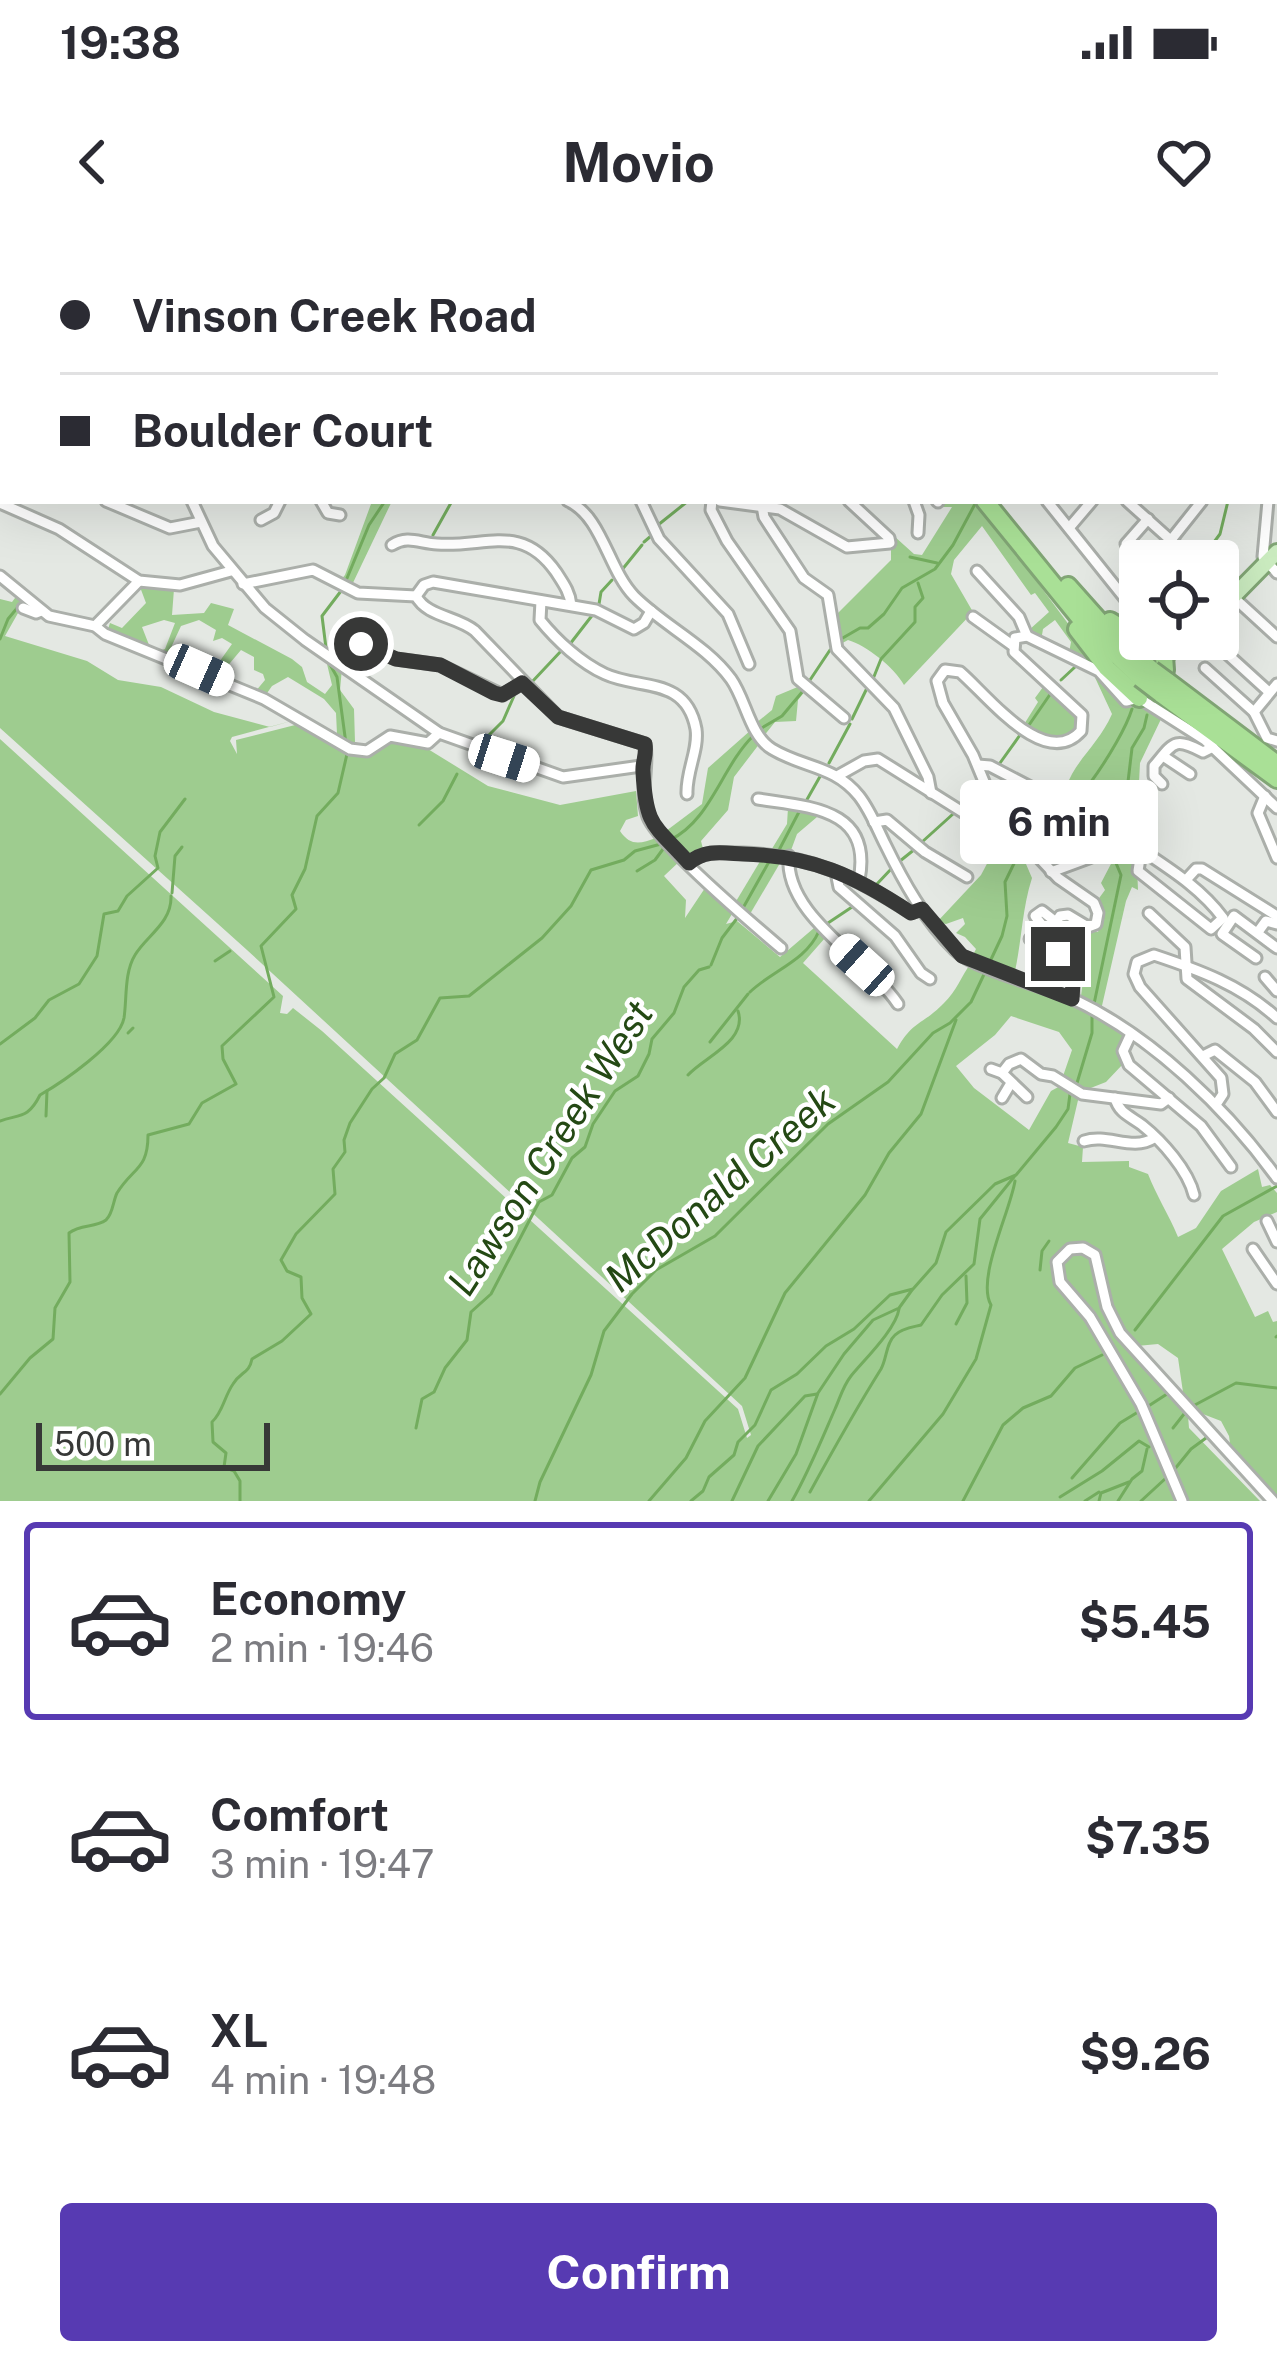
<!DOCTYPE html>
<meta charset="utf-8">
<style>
body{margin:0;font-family:"Public Sans",sans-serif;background:#f7f7f7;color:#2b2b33;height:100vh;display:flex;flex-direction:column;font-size:45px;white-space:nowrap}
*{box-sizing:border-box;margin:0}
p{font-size:39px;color:#7c7c81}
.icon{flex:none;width:66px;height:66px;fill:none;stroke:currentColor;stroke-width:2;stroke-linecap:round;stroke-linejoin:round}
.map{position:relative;height:1261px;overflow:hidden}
.panel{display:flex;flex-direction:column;background:#fff;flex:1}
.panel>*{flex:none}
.guide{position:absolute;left:0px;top:0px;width:1278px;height:264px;box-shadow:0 12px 48px #0002;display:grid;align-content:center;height:264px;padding:0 60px;background:#fff}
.tools{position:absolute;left:1119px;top:300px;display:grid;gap:24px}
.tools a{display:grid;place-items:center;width:120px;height:120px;border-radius:12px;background:#fff;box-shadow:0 12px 48px #0002;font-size:60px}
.scale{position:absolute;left:36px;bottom:30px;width:234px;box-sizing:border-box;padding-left:12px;border:6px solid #373837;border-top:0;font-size:33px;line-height:42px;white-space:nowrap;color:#373837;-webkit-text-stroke:9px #fff;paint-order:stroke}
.end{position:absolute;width:54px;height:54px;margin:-27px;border:15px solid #373837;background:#fff;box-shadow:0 0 0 6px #fff}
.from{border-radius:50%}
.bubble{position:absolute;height:84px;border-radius:12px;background:#fff;box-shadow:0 12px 48px #0002;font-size:39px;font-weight:700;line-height:84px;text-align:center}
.car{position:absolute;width:36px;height:72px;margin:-36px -18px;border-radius:15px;box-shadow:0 0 9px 3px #0007;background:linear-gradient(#fff 24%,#345 0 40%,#fff 0 76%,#345 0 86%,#fff 0)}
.guide b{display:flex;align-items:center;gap:42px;height:114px;font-size:45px}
.guide b+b{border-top:3px solid #e1e1e2}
.guide i{width:30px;height:30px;background:#2b2b33}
ul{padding:21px 0 0;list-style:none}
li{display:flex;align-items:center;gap:36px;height:198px;margin:0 24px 18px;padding:0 36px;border:6px solid transparent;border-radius:12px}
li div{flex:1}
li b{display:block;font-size:45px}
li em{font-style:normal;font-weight:700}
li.current{border-color:#573ab2}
li>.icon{width:108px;height:108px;stroke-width:1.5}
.primary-button{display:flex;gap:24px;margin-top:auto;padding:24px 60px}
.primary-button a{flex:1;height:138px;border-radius:12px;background:#573ab2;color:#fff;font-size:48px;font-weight:700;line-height:138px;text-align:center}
.status{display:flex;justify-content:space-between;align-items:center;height:84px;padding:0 60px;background:#fff;direction:ltr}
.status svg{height:33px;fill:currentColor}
header{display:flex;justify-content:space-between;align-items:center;height:156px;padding:0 60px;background:#fff;font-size:54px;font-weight:700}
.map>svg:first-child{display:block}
.green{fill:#9ecc8f}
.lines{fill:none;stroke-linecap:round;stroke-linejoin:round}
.stream{stroke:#73ac5e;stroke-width:3}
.minor-casing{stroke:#abafaa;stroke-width:15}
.major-casing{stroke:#81a575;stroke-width:20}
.highway-casing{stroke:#81a575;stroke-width:22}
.minor{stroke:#fff;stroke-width:9}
.major{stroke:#cbecc0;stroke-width:14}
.highway{stroke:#a9e096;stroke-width:16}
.highway-bridge-casing{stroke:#81a575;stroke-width:22;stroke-linecap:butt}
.highway-bridge{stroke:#a9e096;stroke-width:16}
.route{stroke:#373837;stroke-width:15}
.labels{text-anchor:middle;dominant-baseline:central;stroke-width:9;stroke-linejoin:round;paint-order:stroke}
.water-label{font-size:39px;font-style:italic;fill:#244914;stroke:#fff}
</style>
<div class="status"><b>19:38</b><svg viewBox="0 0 49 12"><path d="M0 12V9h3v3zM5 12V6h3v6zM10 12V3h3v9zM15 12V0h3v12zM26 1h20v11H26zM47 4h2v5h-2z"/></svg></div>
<header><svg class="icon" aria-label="back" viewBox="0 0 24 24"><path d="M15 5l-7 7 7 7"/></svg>Movio<svg class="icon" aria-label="heart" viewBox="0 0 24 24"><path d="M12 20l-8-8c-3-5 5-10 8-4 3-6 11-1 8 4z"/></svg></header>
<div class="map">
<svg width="1277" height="1261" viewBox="0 0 1277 1261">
<rect width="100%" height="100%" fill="#e4e8e3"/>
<g class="green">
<polygon points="368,261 392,261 351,347 339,342 345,335 371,264"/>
<path d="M943,261H977L1081,401L1087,417L1069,413L1071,402L1055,380L1043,389L1041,401L1029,390L1049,372L1035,353L1031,355L982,286L954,320L951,334L973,372L904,445C895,428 866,405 848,400L837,406L835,376L891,320V298L894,296L914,314L922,315L952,267H943Z"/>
<polygon points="140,347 174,349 172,375 204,373 211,363 234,369 228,385 292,419 302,427 307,442 325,454 332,445 327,424 329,418 342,428 340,450 354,469 355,502 369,507 337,501 320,490 322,487 337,494 336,473 324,459 288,437 272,446 265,456 255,452 265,440 263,434 254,430 254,417 241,410 219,436 212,432 232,404 222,398 213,401 216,390 199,380 181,386 168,414 156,412 165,409 175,383 164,380 142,387 151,410 108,389 110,383 122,388 146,363"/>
<path d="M18,354L34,367L22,366L5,396L87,421L118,440L161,447L214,472L270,487L295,480L232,497L230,501L237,514L236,500L299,484L353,516L374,512L393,498L423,506L488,546L560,565L636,551L638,576L626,580L620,591C630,606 640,604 656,598L681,620L664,636L686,660L685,678L705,648L732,674L726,684L737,681L780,717L814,688L825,698L803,723L897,809C913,780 923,785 944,763C956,752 962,735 971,723L1077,766L1123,795V824L1106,842L1083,851L1062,839L1072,810L1059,792L1011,776L995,795L956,826L974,848L1029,890L1051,851L1062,845L1079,856L1068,903L1083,907L1082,922L1129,921V927L1148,934C1156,955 1169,975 1178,997L1196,988L1221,951L1258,929L1262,947L1270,945L1277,953V972L1254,982L1222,1009L1255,1077L1268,1071L1273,1082L1277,1081V1257L1231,1211L1229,1196L1221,1181L1195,1171L1184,1159L1178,1118L1158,1104L1126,1107L1188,1176L1189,1188L1260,1261H1187L1151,1179L1110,1120L1142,1178L1177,1261H0V499L283,756L280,773L287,774L293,768L322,791L738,1169L747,1198L751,1195L742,1166L247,710L0,488V359L12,362Z"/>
<path d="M1091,429L1128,465H1139L1162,477L1140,523L1136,602L1138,650L1132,647L1126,661L1101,770L1081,756L1085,725L1074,708L1083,704L1087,691L1098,692L1101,682L1097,661L1105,650L1101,643L1113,620L1103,594L1109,566L1104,564L1076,594V601L1042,616L1017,592L1033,576L1044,577C1057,564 1064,550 1072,534C1084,513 1101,499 1112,474Z"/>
<polygon points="1046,443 1079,475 1076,494 1053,501 1023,486 1038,462 1035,458"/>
<polygon points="800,446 805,451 798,460 796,481 775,482 763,497 756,483 772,470 776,456"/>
<polygon points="751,490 760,503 734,537 728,570 701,601 703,609 686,617 662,594 702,564 708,528"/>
<polygon points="788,568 816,572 817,577 797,594 790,613 770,612 787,584"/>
<path d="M1012,591L1035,617L1026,624L1032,638C1022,669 1022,699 1015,731L972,717L976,709L965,697L956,693L965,684L963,678L946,684L937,682L981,635L998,603Z"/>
<polygon points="762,618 783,618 750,674 735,663"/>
</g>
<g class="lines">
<g class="stream">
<polyline points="330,3 332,0"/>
<polyline points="516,3 520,0"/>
<polyline points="597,3 599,0"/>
<polyline points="1275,55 1277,53"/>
<polyline points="1275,203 1277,199"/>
<polyline points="658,285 688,261"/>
<polyline points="433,295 452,261"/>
<polyline points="644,302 651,296"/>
<polyline points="910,317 937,323"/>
<polyline points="1200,321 1220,294 1228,261"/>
<polyline points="621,331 642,305"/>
<polyline points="345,343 369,285 385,261"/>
<polyline points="599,364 601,352 612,340"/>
<polyline points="0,399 8,379 18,367"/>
<polyline points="841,399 860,388 868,388 884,374 902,348 935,329 953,305 975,264"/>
<polyline points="570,404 594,373"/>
<polyline points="326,408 322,376 341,351"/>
<polyline points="328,421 337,437 346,504"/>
<polyline points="873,439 881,419 915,382 915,367 923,358 918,343"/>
<polyline points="1061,440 1075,427"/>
<polyline points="531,443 562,410"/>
<polyline points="808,443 830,410"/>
<polyline points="852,479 868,446"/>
<polyline points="1029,485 1051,453"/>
<polyline points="760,489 782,476 803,451"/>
<polyline points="489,495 503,481 514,456"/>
<polyline points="829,523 850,484"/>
<polyline points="1000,523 1020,495"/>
<polyline points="805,563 822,533"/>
<polyline points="969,565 981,555"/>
<polyline points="419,585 443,561 457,534"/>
<path d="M670,600C711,580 721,528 753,496"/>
<path d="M1030,601C1065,588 1121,504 1132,469"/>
<polyline points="922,602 953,574"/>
<polyline points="1110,608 1125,567 1132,508 1144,488 1147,475"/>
<polyline points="778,612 800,570"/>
<polyline points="900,621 915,609"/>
<polyline points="637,631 655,620 666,605"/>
<polyline points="876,645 893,627"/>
<polyline points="172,653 175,616 182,607"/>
<polyline points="743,668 770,620"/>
<polyline points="825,685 852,667"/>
<polyline points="215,721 230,711"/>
<polyline points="711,725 722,698 738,677"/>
<path d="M750,752C773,730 806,721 819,691"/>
<polyline points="1094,764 1121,635 1113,616"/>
<polyline points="128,793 133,788"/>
<polyline points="710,802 748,754"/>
<polyline points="0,804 35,778 49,760 79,744 97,716 104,674 118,671 127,656 158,628 155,616 160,592 185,559"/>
<path d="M688,835C704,817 748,801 738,771"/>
<polyline points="1077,843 1092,793 1092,774"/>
<polyline points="46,876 47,851"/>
<path d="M0,881C20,874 28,879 40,855C61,843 119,804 124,778C127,759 124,733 135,715C146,696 172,683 171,656"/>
<polyline points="1040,1030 1042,1011 1049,1001"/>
<polyline points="956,1084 967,1063 966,1036"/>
<polyline points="1135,1090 1223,976 1277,946"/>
<polyline points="1276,1097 1277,1096"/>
<path d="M0,1154L30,1118L53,1099L55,1068L70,1042L69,993C81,984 95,988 106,980C113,974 113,961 117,953C133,927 148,930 148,895L189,884L202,863L236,844L223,819L222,806L274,757L261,706L296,669L292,655L305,629L317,576L338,553L347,514"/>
<polyline points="1150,1165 1167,1154"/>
<polyline points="1193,1166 1236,1143 1277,1148"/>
<polyline points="416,1188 422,1159 434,1152 445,1128 467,1100 471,1072 491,1054 539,962 552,955 572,918 585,907 593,884 615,851 638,836 649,814 652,799 674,773 684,747 699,730 709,727"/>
<polyline points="1173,1188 1184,1174"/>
<polyline points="1174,1230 1191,1209 1206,1198"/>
<polyline points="1072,1238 1120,1183 1138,1172"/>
<path d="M810,1252C833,1210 856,1169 881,1129C887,1118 886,1103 895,1095C902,1088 913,1087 921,1085L942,1055L974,1024L980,979L1014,937"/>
<polyline points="1060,1257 1102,1231 1139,1201 1149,1207"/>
<path d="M240,1261V1241L234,1231L224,1227L226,1213L213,1202L212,1182C223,1172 224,1157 233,1144C241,1131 249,1134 252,1119L282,1101L311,1074L302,1058L301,1037L287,1031L281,1020L296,994L335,954L333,929L345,912L344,900L350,883L372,849L384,838L395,814L417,800L440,758L469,756L542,698L571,666L591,630L624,620L635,611L661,604"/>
<polyline points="535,1261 540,1242 591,1135 604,1091 632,1054 656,1030 715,996 828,884 888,842 933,793 950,783 971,762 1002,696 1007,676 1005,642 1022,607"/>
<polyline points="649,1261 686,1218 705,1181 745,1138 785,1053 865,955 889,913 921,874 956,780"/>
<polyline points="691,1261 703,1251 709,1237 734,1215 738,1202 755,1185 771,1150 797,1134 826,1106 854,1089 890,1055 913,1049 936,1023 946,992 995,944 1016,935 1056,887 1068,869 1070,854"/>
<polyline points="732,1261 758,1206 805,1156 817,1154"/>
<polyline points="768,1261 796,1214 818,1153 844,1114 873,1080 899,1068 912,1050"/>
<path d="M792,1261C809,1231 821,1201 835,1169C840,1158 843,1146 851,1136C865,1119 896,1089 899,1069"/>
<path d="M869,1261L943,1174L976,1119L991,1065C976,1039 1010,972 1015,941"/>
<polyline points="963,1261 1003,1185 1023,1168 1051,1156 1075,1128 1102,1115"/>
<polyline points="1085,1261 1099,1252"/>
<polyline points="1099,1261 1101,1253 1129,1242"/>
<polyline points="1118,1261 1132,1239 1142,1231 1147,1209"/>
<polyline points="1141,1261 1166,1238 1172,1248"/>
</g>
<g class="minor-casing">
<g id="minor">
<polyline points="201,0 206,3"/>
<polyline points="287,0 287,3"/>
<polyline points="356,0 358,3"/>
<polyline points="439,0 439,3"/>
<polyline points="502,0 506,3"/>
<polyline points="699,0 701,3"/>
<polyline points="785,0 785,3"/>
<polyline points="911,0 914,3"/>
<polyline points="981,0 985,3"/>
<polyline points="1120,0 1123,3"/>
<polyline points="643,3 682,3"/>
<polyline points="741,3 741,0"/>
<polyline points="1277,5 1277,12"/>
<polyline points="0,17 3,17"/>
<polyline points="0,80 3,81"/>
<polyline points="1275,113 1277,112"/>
<polyline points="1275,142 1277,144"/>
<polyline points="0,146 3,148"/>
<polyline points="1275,225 1277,223"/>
<polyline points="0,238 3,236"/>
<polyline points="106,261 170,288 201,282"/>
<polyline points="192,261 213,306 265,368 305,400 439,493 563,537 641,526"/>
<polyline points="321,261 328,273 340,275"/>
<path d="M568,261C602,276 608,329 634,356C664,386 706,405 731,439C746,460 750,496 772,509C803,528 834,525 859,556C870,570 877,588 885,604C903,641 925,681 955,710C977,731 1043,745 1073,759C1152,796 1227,869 1277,938"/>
<polyline points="641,261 659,299 728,374 749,424"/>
<polyline points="712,261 711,270 727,301 790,391 798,439 844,478"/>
<polyline points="720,261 780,269 847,307 890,303 889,298 849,261"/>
<polyline points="914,261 919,275 918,293"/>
<polyline points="937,261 938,262"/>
<polyline points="1047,261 1127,361"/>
<polyline points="1127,261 1194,321"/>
<polyline points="1268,261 1263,317 1277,333"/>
<polyline points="0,263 59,289 139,341 180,345 231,331"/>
<polyline points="762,266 764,277 804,338 828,355 837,409 894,468 928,537 931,553"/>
<polyline points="261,280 274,273 280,261"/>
<polyline points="1069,288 1092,261"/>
<polyline points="1171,300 1202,261"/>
<polyline points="1126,304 1148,279"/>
<path d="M392,305C408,295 419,303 437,304C485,308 521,282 556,332C563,343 570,352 571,365"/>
<polyline points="977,331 1019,377 1027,396"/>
<polyline points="0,336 49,376 95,386 105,394 264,459 350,509 367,511 390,496 428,503 439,493"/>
<polyline points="1218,343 1277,397"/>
<polyline points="243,344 313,330 358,353 416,356"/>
<path d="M416,356C427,377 457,376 475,391L558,477L645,504C649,527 639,552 648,577C658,604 754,685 781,708"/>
<polyline points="416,356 424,345 433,342 596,370 634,389 644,383 651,371"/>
<path d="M541,361L540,380C557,401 581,423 605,434C639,450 686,436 696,489C699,510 686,531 687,554"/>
<polyline points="23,368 36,373 41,371"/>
<polyline points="973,377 1012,405"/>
<polyline points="95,386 139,341"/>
<polyline points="1213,401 1269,452"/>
<polyline points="333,418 361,404 396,419 440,425 503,455 522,443"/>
<polyline points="1205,428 1254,472 1267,498 1277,501"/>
<polyline points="1254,472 1277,444"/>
<polyline points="1163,516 1190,534"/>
<polyline points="978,525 990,526 1036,550"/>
<polyline points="839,535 864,521 878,519 980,583 991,583 997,573"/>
<path d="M1162,544L1154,536V526C1174,502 1174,497 1203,512L1213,507"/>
<polyline points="1265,556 1258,573 1277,618"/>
<path d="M758,559C809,567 873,568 859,640"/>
<polyline points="874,582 887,580 925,612 967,637"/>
<path d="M1149,615C1176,633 1203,651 1223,678L1211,689L1138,631L1140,618Z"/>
<path d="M789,616C784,676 868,719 898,764"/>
<path d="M689,623C705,609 723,613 743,613C813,616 854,636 911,673L922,669"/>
<polyline points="836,632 839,647 895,696 921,733 930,739"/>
<polyline points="1051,632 1089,618 1090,612 1083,609 1080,599 1095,589"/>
<polyline points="1186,640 1196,629 1202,629 1277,676"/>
<polyline points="1149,673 1185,707 1187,739 1254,789 1277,812"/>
<path d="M1056,682L1042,671L1035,676L1048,693L1066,701L1072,694L1056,682L1060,676L1068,675L1088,687L1096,684L1098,673L1094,663L1058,638L997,573L973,515L943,463L937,441L945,430L960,432C988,456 1045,531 1081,491L1082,475L1014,412L1015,398L1027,396L1099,431L1126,461L1139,458L1205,500L1277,568"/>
<polyline points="1258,692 1266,681 1277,684"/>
<polyline points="1030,699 1073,741 1073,759"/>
<polyline points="1256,718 1222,694 1234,676 1277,708"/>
<polyline points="1053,721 1066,720 1074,725"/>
<polyline points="1265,737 1277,751"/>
<polyline points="1130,796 1123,811 1129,825 1201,886 1231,927"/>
<polyline points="1203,816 1215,810 1255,842 1277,872"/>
<polyline points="991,829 1002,833 1027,857"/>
<polyline points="1002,833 1009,824 1021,819 1041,834 1053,836 1082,854 1161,864 1169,858"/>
<polyline points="1002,858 1011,843"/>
<path d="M1115,858C1119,873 1130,876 1142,885C1162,901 1188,930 1194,955"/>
<path d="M1217,863L1223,854L1221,838L1140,747L1134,734L1137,722L1154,715C1199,730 1241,745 1277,778"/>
<path d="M1084,901C1108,893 1132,912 1154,898"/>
<polyline points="1267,981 1277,1002"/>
<polyline points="1253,1009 1277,1044"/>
<polyline points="1182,1261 1141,1164 1090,1077 1060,1042 1057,1022 1070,1009 1083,1008 1095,1015 1107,1067 1120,1093 1273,1261"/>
</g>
</g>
<g class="major-casing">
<g id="major">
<polyline points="1051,3 1053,0"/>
<polyline points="1218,372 1277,312"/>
</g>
</g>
<g class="highway-casing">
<g id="highway">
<polyline points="825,0 825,3"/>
<polyline points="840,0 841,3"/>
<polyline points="985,261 1084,383 1140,438"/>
<polyline points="1068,346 1109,392 1152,430"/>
<polyline points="1110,381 1140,399"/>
<polyline points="1077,389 1107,428 1139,458"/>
<polyline points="1131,396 1164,416 1165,430"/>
<polyline points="1154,405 1172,410 1192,400"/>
<polyline points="1167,441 1277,524"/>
<polyline points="1161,454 1277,539"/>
</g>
</g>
<use href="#minor" class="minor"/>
<use href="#major" class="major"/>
<use href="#highway" class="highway"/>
<g class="highway-bridge-casing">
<g id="highway-bridge">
<polyline points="1152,430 1167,441"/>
<polyline points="1140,438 1161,454"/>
</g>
</g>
<use href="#highway-bridge" class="highway-bridge"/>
</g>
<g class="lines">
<path class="route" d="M361,404L396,419L440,425L494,453L502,455L522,443L558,477L645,504C647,516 642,522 643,532C646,588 654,584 689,623C705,609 723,613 743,614C812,616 854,635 911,673L922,669L962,716L1072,759L1073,742L1044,713L1058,714"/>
</g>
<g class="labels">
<g class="water-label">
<text transform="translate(550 908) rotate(-57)">Lawson Creek West</text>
<text transform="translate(720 949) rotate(-41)">McDonald Creek</text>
</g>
</g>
</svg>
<div class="tools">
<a><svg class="icon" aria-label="locate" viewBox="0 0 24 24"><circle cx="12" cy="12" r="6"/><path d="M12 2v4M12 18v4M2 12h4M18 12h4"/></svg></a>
</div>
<div class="scale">500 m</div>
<i class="end from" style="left:361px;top:404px"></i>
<i class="end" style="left:1058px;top:714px"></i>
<div class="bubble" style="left:960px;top:540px;width:198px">6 min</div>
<i class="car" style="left:199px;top:430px;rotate:114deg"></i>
<i class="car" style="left:504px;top:518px;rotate:108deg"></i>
<i class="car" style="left:862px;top:725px;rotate:312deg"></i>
<div class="guide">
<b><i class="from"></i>Vinson Creek Road</b>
<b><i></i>Boulder Court</b>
</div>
</div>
<section class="panel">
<ul>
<li class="current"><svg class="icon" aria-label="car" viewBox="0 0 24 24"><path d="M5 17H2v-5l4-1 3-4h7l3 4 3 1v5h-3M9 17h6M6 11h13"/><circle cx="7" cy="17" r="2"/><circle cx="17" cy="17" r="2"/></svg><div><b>Economy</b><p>2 min · 19:46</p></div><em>$5.45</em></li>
<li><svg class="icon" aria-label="car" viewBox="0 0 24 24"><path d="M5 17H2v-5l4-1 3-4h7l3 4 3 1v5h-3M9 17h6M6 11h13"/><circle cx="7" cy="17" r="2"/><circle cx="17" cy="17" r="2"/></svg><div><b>Comfort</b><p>3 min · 19:47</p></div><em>$7.35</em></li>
<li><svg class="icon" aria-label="car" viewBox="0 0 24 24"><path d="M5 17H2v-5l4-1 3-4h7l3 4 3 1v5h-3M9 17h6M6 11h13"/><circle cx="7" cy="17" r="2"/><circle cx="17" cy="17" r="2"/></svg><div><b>XL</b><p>4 min · 19:48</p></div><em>$9.26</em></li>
</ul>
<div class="primary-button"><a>Confirm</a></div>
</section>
